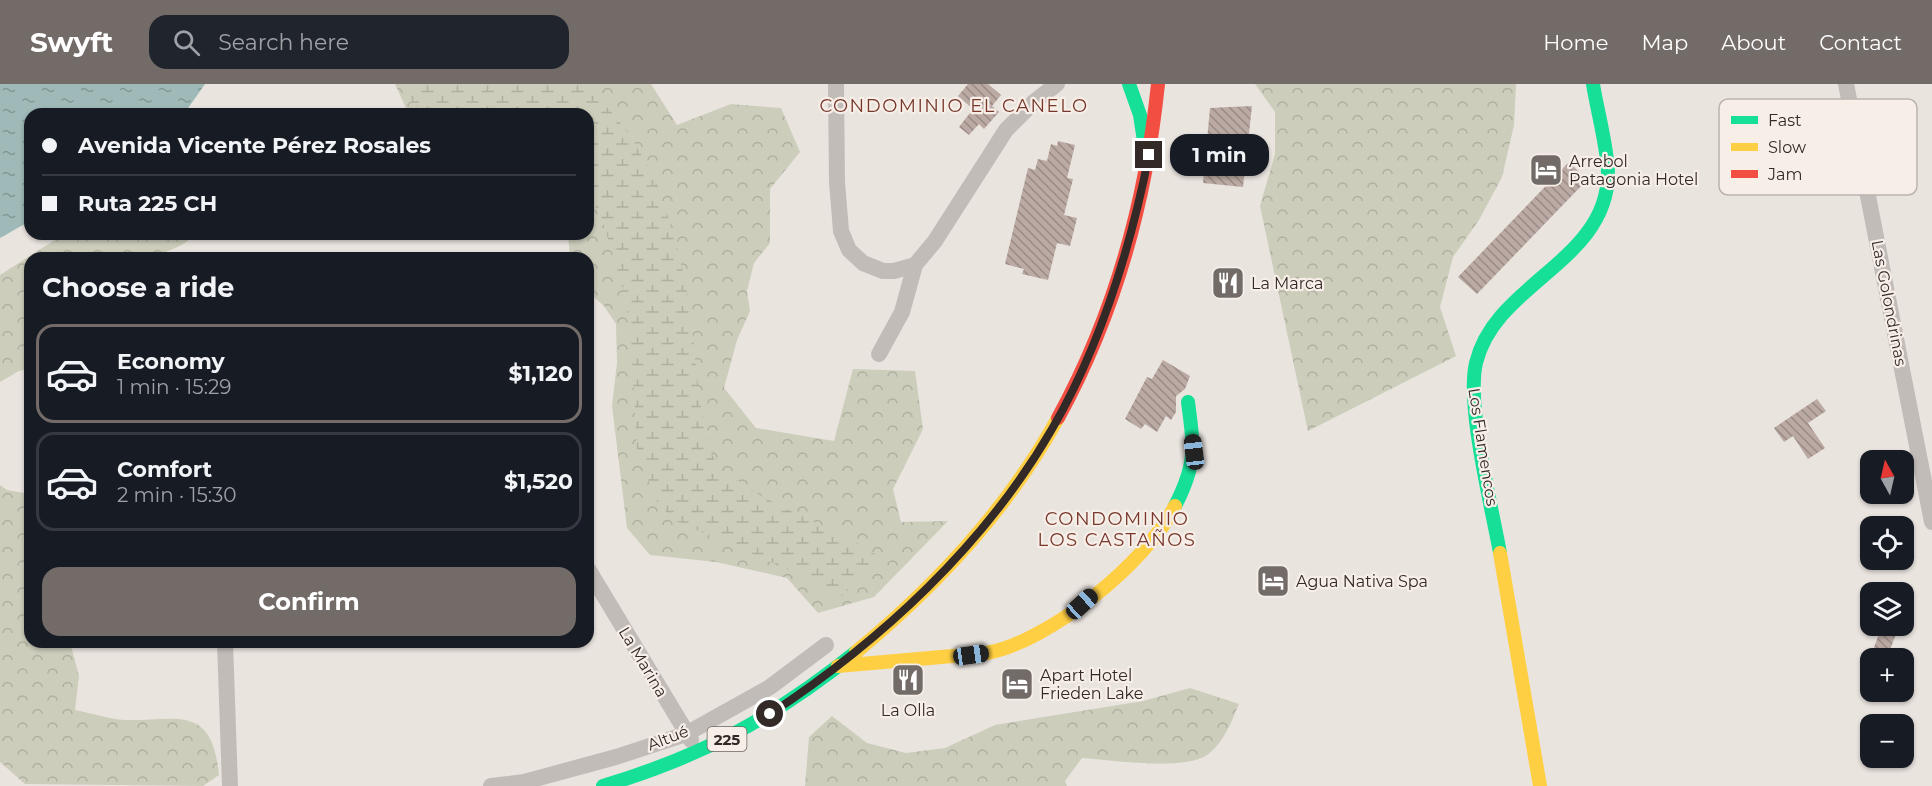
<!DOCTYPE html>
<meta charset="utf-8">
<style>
body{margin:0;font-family:Montserrat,sans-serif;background:#20242c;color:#f1f3f6;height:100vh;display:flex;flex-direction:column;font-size:22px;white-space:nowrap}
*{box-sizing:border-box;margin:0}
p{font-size:20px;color:#9ea1a6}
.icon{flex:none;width:33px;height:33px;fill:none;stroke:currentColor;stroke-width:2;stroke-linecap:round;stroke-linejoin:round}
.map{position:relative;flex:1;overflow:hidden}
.details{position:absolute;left:24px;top:168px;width:570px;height:396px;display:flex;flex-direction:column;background:#171b24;border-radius:18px;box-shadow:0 2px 4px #0004}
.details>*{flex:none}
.guide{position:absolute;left:24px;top:24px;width:570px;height:132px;border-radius:18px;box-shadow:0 2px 4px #0004;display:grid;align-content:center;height:132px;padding:0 18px;background:#171b24}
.needle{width:39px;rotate:352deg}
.buttons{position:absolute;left:1860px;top:366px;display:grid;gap:12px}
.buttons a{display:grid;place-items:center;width:54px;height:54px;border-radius:12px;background:#171b24;box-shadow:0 2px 4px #0004;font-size:30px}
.end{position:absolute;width:27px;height:27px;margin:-14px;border:8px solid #332a28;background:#fff;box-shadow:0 0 0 3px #fff}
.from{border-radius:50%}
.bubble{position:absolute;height:42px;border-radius:18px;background:#171b24;box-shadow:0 2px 4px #0004;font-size:20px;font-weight:700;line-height:42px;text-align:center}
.car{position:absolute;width:18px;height:36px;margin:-18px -9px;border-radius:8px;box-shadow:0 0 4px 2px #0007;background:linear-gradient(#222 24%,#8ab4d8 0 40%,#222 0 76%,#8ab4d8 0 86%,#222 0)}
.guide b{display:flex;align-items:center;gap:21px;height:57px;font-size:22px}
.guide b+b{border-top:2px solid #363941}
.guide i{width:15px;height:15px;background:#f1f3f6}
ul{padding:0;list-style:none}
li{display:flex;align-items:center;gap:18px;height:99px;margin:0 12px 9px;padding:0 6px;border:3px solid #363941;border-radius:18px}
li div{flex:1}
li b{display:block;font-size:22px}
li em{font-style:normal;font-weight:700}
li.on{border-color:#736b68}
li>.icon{width:54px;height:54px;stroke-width:1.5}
h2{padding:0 18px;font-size:27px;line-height:72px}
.action{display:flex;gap:12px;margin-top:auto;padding:12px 18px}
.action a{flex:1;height:69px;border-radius:18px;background:#736b68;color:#fff;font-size:24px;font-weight:700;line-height:69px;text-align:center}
header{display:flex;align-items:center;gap:36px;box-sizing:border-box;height:84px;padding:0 30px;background:#736b68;color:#fff}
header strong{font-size:28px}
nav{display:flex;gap:33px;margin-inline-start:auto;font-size:21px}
.search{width:420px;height:54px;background:#20242c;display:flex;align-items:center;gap:15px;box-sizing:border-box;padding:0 21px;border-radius:18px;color:#9ea1a6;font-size:22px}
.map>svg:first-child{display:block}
.forest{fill:url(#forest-crowns)}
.wetland{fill:url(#wetland-marsh)}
.water{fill:url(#water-ripples)}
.building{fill:url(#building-back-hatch)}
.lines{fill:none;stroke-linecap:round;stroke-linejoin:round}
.street{stroke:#c2bcb9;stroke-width:16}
.fast{stroke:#16e098;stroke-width:14}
.slow{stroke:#ffcf43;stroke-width:14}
.jam{stroke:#f24e42;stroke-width:14}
.route{stroke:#332a28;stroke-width:8}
.labels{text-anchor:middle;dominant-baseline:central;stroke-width:4.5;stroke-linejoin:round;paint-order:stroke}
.shield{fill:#f6eee7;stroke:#6e6561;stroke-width:1.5}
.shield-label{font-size:15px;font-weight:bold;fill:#332a28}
.poi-label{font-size:16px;fill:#332a28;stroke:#f6eee7;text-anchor:start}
.street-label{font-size:16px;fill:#332a28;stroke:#f6eee7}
.neighbourhood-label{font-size:18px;letter-spacing:1.5px;fill:#77372b;stroke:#f6eee7}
.key{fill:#f6eee7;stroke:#bcb3ae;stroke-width:1.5}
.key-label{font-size:16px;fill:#332a28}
</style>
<header>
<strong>Swyft</strong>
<div class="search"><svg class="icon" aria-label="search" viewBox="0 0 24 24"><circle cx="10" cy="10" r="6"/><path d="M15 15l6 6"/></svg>Search here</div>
<nav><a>Home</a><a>Map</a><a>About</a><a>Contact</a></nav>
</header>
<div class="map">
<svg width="1932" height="702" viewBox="0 0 1932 702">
<defs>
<pattern id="forest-crowns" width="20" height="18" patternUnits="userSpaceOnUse" patternTransform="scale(1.5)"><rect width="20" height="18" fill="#cccdbb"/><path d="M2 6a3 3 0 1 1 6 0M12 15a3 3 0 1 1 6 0" fill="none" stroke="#b0b0a1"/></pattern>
<pattern id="wetland-marsh" width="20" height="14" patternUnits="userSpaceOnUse" patternTransform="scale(1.5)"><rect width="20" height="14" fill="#cccdbb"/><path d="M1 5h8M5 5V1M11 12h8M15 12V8" fill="none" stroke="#b0b0a1"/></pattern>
<pattern id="water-ripples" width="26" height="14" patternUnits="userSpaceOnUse" patternTransform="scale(1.5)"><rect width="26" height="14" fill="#9eb9b7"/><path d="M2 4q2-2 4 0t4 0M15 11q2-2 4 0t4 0" fill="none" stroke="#819795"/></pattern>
<pattern id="building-back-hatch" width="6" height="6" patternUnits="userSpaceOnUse" patternTransform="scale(1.5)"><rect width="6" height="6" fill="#bba9a3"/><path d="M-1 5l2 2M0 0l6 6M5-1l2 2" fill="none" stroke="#998a85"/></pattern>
</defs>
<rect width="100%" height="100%" fill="#eae4df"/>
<g class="forest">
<polygon points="395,0 651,0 677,41 731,20 781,24 800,68 770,105 770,159 754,179 747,207 750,227 737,256 724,304 756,344 834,357 853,285 915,287 923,345 893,405 901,438 948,437 874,513 818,529 787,494 716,478 650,471 627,444 612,322 617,279 616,240 604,222 588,208 588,174 570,174 568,150 588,150 588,30 428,30 406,24"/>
<polygon points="1255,0 1516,0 1514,41 1502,93 1479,136 1453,173 1440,223 1456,272 1308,347 1260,122 1275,70 1275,28"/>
<path d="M64,150H195C164,186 74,174 30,174V285L19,287L0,298V191Z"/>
<path d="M0,401L7,406L30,410V558H70L79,592L75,626C91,629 109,635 125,636C177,637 212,619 219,691L203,702L25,700L0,678Z"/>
<path d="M1190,604L1239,620C1231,638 1224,659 1207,671C1185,687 1110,676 1082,674L1065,697L1067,702H805L809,653L832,632L867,659L906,669L945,664L995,641L1143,617Z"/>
</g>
<path class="wetland" d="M402,0H579C656,49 687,177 694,263C697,292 702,360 719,383C723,389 734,394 741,399C785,430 837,443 881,474L840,514L825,508L787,485L676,437L658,420L637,368L632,272L625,211L603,138L588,107V30H431L415,21Z"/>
<polygon class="water" points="0,0 205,0 184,30 30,30 30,137 0,154"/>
<g class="building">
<polygon points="968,0 988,0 1001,11 992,22 999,28 984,45 979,40 969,51 959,43 973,25 958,12"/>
<polygon points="1252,22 1243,103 1203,99 1210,24"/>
<polygon points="1058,57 1075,61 1067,94 1073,95 1064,131 1077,134 1070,162 1057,159 1048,196 1022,190 1024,185 1005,180 1028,84 1035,86 1038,75 1047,77 1051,60 1057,62"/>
<polygon points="1569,78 1587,96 1477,210 1458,193"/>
<polygon points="1163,276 1190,292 1185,305 1176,312 1176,328 1171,336 1166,332 1157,348 1145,340 1141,345 1125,335 1147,293 1152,295"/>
<polygon points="1817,315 1826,327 1808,339 1825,364 1808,375 1793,352 1784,358 1774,344"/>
<polygon points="1882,542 1899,542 1887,574 1870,574"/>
</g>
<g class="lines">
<g class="street">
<polyline points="836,0 837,98 841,147 849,166 863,179 883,187 894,187 915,181 935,157 1006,46 1035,17 1057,0"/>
<polyline points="1846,0 1932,438"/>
<polyline points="879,270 902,228 915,181"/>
<polyline points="588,485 691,656"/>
<polyline points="225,558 230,702"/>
<polyline points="491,702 524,698 616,673 686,650 770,603 826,561"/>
</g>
<g class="fast">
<polyline points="1129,0 1140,31 1144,57"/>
<path d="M1175,422C1197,379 1194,364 1188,318"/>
<path d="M1500,469C1492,424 1466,321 1476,279C1495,199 1607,178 1608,90C1608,65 1597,26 1593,0"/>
<path d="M603,702C703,672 775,633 856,568"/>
</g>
<g class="slow">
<polyline points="1500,469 1540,702"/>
<path d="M856,568C936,502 1008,425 1058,334"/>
<path d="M838,582L987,569C1050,557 1146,479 1175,422"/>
</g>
<path class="jam" d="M1058,334C1115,230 1146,117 1158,0"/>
</g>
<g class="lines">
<path class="route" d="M770,630C881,557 985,461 1052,345C1101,261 1130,166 1149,71"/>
</g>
<defs>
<g id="hotel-square" transform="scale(1.725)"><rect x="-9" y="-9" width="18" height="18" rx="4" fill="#736b68" stroke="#f6eee7"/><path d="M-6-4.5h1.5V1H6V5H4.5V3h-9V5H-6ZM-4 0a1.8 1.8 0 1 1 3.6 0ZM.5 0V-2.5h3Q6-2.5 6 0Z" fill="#fff"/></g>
<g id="restaurant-square" transform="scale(1.725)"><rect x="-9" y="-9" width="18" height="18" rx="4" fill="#736b68" stroke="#f6eee7"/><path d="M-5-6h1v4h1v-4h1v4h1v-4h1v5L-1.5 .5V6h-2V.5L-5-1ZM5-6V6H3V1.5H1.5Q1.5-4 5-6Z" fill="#fff"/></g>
</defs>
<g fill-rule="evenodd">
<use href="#hotel-square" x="1546" y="86"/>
<use href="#restaurant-square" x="1228" y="199"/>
<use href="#hotel-square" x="1273" y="497"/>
<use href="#restaurant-square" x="908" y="596"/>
<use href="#hotel-square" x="1017" y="600"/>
</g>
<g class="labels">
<rect class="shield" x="707.5" y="643" width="39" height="24" rx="4.5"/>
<g class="shield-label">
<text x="727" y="655">225</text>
</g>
<g class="poi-label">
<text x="1569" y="77">Arrebol<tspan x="1569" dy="18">Patagonia Hotel</tspan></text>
<text x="1251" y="199">La Marca</text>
<text x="1296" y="497">Agua Nativa Spa</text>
<text x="1040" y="591">Apart Hotel<tspan x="1040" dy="18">Frieden Lake</tspan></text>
<text x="908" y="626" text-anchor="middle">La Olla</text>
</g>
<g class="street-label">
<text transform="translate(1889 219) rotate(79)">Las Golondrinas</text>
<text transform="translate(1483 363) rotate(81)">Los Flamencos</text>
<text transform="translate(643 578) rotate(59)">La Marina</text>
<text transform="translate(668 654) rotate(-21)">Altué</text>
</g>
<g class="neighbourhood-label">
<text x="954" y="22">CONDOMINIO EL CANELO</text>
<text x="1117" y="435">CONDOMINIO<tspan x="1117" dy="21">LOS CASTAÑOS</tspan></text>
</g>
</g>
<rect x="1719" y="15" width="198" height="96" rx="9" class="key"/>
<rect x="1731" y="32" width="27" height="8" fill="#16e098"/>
<rect x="1731" y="59" width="27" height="8" fill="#ffcf43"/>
<rect x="1731" y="86" width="27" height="8" fill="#f24e42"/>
<g class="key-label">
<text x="1768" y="42">Fast</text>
<text x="1768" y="69">Slow</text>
<text x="1768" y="96">Jam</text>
</g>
</svg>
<div class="buttons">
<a><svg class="needle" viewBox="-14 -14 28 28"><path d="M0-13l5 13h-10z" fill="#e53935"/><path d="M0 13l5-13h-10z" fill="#9ea1a6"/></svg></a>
<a><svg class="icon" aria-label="locate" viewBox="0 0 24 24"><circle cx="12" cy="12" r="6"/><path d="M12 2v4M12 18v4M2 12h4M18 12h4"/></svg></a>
<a><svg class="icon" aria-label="layers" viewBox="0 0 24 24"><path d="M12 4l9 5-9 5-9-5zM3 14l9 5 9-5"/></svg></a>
<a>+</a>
<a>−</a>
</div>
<i class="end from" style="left:770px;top:630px"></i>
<i class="end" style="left:1149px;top:71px"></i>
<div class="bubble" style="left:1170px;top:50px;width:99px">1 min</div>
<i class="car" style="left:1194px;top:368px;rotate:353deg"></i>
<i class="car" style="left:1082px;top:520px;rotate:48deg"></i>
<i class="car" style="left:971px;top:571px;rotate:82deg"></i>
<div class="guide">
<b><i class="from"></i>Avenida Vicente Pérez Rosales</b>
<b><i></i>Ruta 225 CH</b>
</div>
<section class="details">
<h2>Choose a ride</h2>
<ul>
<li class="on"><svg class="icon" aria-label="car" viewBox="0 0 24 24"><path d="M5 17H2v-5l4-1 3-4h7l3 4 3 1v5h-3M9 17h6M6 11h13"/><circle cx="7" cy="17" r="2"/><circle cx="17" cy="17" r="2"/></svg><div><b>Economy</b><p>1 min · 15:29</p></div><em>$1,120</em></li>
<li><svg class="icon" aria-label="car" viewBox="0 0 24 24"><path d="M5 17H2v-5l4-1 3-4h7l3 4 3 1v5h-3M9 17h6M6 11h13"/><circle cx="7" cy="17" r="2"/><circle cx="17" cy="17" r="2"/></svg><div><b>Comfort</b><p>2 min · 15:30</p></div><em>$1,520</em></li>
</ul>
<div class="action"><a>Confirm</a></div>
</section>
</div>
